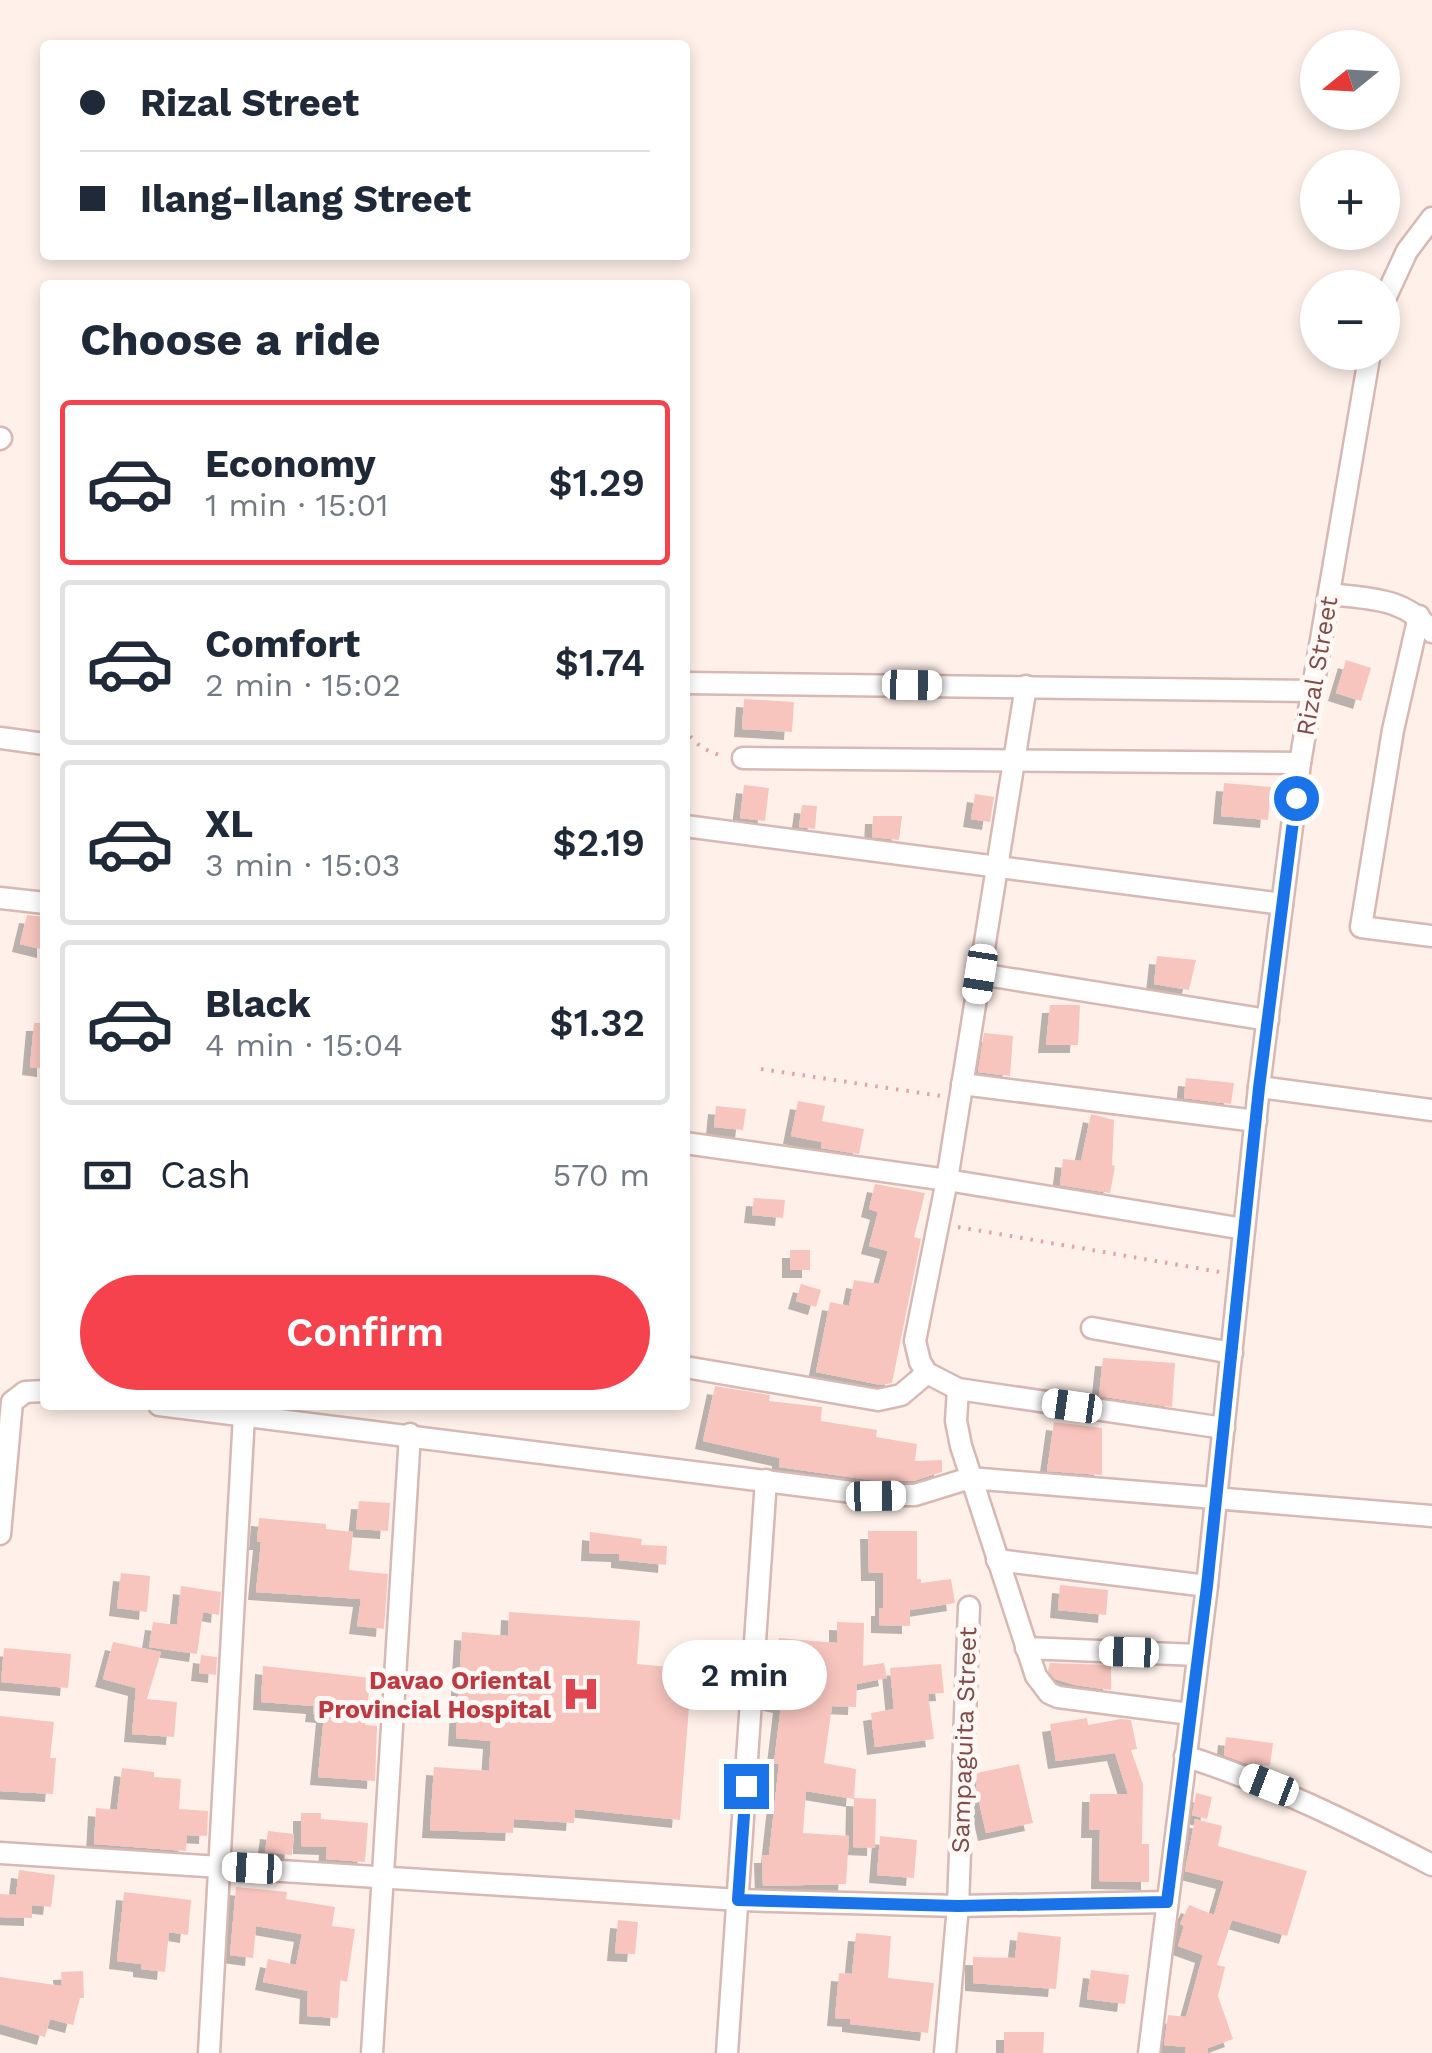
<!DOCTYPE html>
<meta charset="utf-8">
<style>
body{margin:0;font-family:"Work Sans",sans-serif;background:#f2f2f3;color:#1f2937;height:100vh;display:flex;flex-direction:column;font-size:38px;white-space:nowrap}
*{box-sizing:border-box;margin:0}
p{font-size:32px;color:#747a83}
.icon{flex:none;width:55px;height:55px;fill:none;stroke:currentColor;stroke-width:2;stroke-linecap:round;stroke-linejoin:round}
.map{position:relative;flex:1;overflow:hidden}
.side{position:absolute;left:40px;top:280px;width:650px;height:1130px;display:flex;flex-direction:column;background:#fff;border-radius:10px;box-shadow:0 5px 15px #0003}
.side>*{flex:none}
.banner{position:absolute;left:40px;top:40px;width:650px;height:220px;border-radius:10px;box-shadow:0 5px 15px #0003;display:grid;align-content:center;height:220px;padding:0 40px;background:#fff}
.needle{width:65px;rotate:252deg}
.fabs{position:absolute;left:1300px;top:30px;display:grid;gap:20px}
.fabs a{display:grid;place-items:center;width:100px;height:100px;border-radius:50%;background:#fff;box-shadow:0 5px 15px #0003;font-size:50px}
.end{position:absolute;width:45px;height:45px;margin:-22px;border:12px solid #1a73e8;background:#fff;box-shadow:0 0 0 5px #fff}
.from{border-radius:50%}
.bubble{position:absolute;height:70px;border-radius:35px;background:#fff;box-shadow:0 5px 15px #0003;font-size:32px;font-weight:600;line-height:70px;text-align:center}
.car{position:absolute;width:30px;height:60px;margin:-30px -15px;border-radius:12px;box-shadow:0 0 8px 2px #0007;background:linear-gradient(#fff 24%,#345 0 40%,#fff 0 76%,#345 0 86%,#fff 0)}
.banner b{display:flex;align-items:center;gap:35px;height:95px;font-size:38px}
.banner b+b{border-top:2px solid #e0e1e3}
.banner i{width:25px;height:25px;background:#1f2937}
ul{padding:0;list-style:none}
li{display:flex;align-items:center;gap:30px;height:165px;margin:0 20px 15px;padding:0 20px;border:5px solid #e0e1e3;border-radius:10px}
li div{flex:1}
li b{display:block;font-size:38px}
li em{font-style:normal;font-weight:600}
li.current{border-color:#f5424d}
li>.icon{width:90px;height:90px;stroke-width:1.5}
h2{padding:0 40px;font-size:45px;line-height:120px}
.pay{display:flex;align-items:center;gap:25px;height:110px;padding:0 40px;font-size:38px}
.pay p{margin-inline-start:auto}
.button{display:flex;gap:20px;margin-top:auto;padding:20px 40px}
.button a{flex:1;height:115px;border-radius:60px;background:#f5424d;color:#fff;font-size:40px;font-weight:600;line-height:115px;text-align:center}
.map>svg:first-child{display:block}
.building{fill:#f7c5be;filter:url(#shadow)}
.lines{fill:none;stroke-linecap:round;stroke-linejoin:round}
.minor-casing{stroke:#d8b8b2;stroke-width:25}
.path{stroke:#dea6a0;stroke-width:4;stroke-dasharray:2.5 8;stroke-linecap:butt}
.minor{stroke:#fff;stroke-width:20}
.route{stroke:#1a73e8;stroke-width:12}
.labels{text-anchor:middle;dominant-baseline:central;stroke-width:10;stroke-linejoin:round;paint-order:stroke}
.street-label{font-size:25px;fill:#7e4c49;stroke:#fff7f3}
.health-label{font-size:25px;font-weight:bold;fill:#be3a42;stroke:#fff7f3;text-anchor:end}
</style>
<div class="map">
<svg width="1432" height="2053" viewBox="0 0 1432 2053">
<defs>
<filter id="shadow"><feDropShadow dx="-8" dy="8" stdDeviation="0" flood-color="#0004"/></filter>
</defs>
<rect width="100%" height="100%" fill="#fff1ea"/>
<g class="building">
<polygon points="1346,660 1371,668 1361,701 1336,693"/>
<polygon points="744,699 794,702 792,732 742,729"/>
<polygon points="1224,783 1271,787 1268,820 1221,816"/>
<polygon points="744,785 769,788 765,821 740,818"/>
<polygon points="975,794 994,797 990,822 971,819"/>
<polygon points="802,805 817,806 815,829 799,827"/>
<polygon points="873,816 902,816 899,840 872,837"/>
<polygon points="27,915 45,917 45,950 20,944"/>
<polygon points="1157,956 1196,960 1189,990 1154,984"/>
<polygon points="1050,1005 1080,1005 1078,1045 1046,1045"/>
<polygon points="34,1023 45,1023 45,1069 30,1067"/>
<polygon points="984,1033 1013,1036 1010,1076 978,1072"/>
<polygon points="1186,1078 1234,1083 1231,1104 1184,1098"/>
<polygon points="798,1101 825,1106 822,1121 864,1129 859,1154 821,1148 822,1142 791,1136"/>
<polygon points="716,1106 746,1109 743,1130 714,1127"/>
<polygon points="1091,1114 1114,1120 1112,1165 1115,1166 1110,1193 1060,1185 1063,1159 1081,1161"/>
<polygon points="875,1184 925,1193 914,1237 921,1239 892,1383 881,1385 816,1372 830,1302 849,1306 854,1280 879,1284 888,1251 869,1246 878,1212 869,1209"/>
<polygon points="754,1198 785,1200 783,1218 752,1215"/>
<rect x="790" y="1250" width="20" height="20"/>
<polygon points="801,1284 821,1290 816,1307 796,1301"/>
<polygon points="1103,1358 1175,1363 1172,1407 1099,1396"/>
<polygon points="715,1386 770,1395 769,1401 822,1407 821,1421 877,1430 876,1437 917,1444 915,1461 942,1460 942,1472 913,1481 877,1481 779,1467 780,1458 703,1441"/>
<polygon points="1054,1422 1102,1428 1102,1475 1047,1471"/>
<polygon points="359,1501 390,1503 388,1531 356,1529"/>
<polygon points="259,1518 326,1524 326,1529 353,1532 349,1570 388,1574 384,1629 357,1626 361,1599 256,1592 261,1542 257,1542"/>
<polygon points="868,1531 917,1531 917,1579 921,1579 921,1583 951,1579 955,1603 910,1610 910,1626 879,1625 879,1608 883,1608 883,1573 869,1573"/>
<polygon points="590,1532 642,1539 641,1545 667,1546 666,1565 619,1560 619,1554 589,1553"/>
<polygon points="121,1573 150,1576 147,1612 117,1608"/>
<polygon points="1060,1585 1108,1590 1106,1615 1058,1610"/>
<polygon points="181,1586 221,1592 219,1615 203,1612 197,1654 149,1647 153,1622 177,1625"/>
<polygon points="509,1612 640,1621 637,1664 692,1669 680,1820 575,1809 574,1823 514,1819 513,1833 430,1830 434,1767 489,1771 491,1741 456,1738 462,1632 508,1636"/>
<polygon points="837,1622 864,1623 863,1666 884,1663 887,1678 857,1684 856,1707 832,1706 824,1763 856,1769 854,1798 876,1799 875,1848 853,1847 854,1799 806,1791 803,1833 849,1836 846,1884 763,1886 762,1855 769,1855 779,1764 774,1763 781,1705 771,1703 779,1638 837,1643"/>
<polygon points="113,1642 161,1652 147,1699 177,1702 174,1737 132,1734 136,1688 103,1679"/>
<polygon points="4,1648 71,1654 68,1688 1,1682"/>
<polygon points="201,1655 217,1657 216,1675 199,1673"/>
<polygon points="1050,1663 1111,1665 1111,1690 1075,1685 1055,1679 1048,1670"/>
<polygon points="941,1664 944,1693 928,1694 934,1739 875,1747 871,1713 894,1709 890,1668"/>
<polygon points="263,1666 371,1678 365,1725 377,1726 375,1781 318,1777 324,1715 313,1714 314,1706 261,1702"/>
<polygon points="0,1716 54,1722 50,1758 56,1758 53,1794 0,1791"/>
<polygon points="1087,1718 1088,1725 1121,1719 1131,1720 1137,1749 1131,1750 1143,1784 1142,1844 1149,1844 1149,1882 1099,1881 1100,1830 1089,1830 1090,1794 1128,1794 1115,1753 1056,1761 1050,1724"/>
<polygon points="1226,1737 1273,1743 1270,1766 1245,1763 1224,1755"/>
<polygon points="1019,1764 1033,1823 986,1833 976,1788 977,1773"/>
<polygon points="122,1768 154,1772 154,1777 181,1779 179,1809 208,1811 207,1836 187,1835 186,1851 94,1844 96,1808 117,1810"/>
<polygon points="1196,1793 1212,1797 1207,1819 1192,1815"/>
<polygon points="301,1813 321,1813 321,1819 368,1823 365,1862 326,1859 327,1847 301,1846"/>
<polygon points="1195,1819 1222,1826 1218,1846 1307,1871 1287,1936 1232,1920 1217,1965 1225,1967 1218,1996 1233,2039 1208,2048 1207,2053 1185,2053 1186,2047 1164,2045 1168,2015 1186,2017 1203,1955 1178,1946 1184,1926 1180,1924 1189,1905 1214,1915 1224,1881 1185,1871"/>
<polygon points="268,1831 294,1834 292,1855 265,1852"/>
<polygon points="880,1836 917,1840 914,1878 877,1875"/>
<polygon points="19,1870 55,1875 51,1907 32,1905 32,1918 0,1917 0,1894 16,1895"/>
<polygon points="236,1887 287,1892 286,1899 335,1907 332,1926 355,1929 347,1982 340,1980 338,2018 307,2016 308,1991 263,1982 268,1959 296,1965 302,1934 256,1926 253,1958 230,1955"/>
<polygon points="124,1892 191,1900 188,1935 169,1932 165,1972 141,1969 141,1964 117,1961"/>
<polygon points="618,1920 638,1922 635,1954 615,1953"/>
<polygon points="1018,1932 1061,1937 1056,1989 973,1983 973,1957 1015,1958"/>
<polygon points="856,1933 891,1936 888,1978 934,1983 928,2033 850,2024 850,2019 835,2018 839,1973 852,1974"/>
<polygon points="1091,1970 1129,1975 1125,2004 1087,1999"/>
<polygon points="83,1971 84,1998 80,1998 73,2025 50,2019 45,2037 0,2024 0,1977 62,1986 61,1972"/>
<polygon points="1004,2032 1044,2032 1043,2053 1004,2053"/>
</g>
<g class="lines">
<g class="minor-casing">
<g id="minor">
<polyline points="1382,305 1407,251 1432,218"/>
<polyline points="0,439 1,438"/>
<path d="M1329,594C1370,599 1405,597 1432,632"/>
<polyline points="1419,616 1393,730 1361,927 1432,936"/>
<polyline points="685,683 1311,691"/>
<polyline points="1026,686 947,1180 915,1341 920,1362 927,1373 958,1389 1224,1428"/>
<polyline points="0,738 45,744"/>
<polyline points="743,758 1300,763"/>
<polyline points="685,826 1282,904"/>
<polyline points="0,898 45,903"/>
<polyline points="980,974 1268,1020"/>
<polyline points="962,1084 1256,1121"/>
<polyline points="1259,1087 1432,1110"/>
<polyline points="685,1143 947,1180 1244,1229"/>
<polyline points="1092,1328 1232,1353"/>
<polyline points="685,1367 878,1400 901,1395 927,1373"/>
<polyline points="958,1389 956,1421 961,1446 1036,1676 1049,1693 1058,1697 1190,1714"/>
<polyline points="159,1405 876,1495 915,1495 970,1478 1432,1516"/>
<polyline points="0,1534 12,1402 25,1392 45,1391"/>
<polyline points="997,1560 1207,1586"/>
<polyline points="1026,1648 1198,1655"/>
<path d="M1185,1756C1272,1784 1351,1823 1432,1865"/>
<polyline points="0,1853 739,1900 958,1906 1167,1902"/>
<polyline points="209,2053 244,1415"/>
<polyline points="372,2053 410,1434"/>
<polyline points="727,2053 766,1480"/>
<polyline points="945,2053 958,1906 969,1607"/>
<polyline points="1149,2053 1207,1586 1259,1087 1300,763 1370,352"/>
</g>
</g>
<g class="path">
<path d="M685,727C693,744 705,751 723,756"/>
<polyline points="761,1069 941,1096"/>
<polyline points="958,1227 1220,1272"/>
</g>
<use href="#minor" class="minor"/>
</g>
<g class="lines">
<polyline class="route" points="746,1786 738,1900 958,1906 1167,1902 1207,1586 1259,1088 1296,798"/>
</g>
<defs>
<g id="hospital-bare" transform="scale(3)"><path d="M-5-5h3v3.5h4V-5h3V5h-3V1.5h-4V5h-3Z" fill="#e0444e" stroke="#fff7f3" stroke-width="2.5" paint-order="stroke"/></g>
</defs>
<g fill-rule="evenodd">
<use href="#hospital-bare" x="581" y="1694"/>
</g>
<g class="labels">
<g class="street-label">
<text transform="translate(1317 666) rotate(-80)">Rizal Street</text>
<text transform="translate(964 1740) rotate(-88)">Sampaguita Street</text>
</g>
<g class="health-label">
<text x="551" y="1680">Davao Oriental<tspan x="551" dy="29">Provincial Hospital</tspan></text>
</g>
</g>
</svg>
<div class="fabs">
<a><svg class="needle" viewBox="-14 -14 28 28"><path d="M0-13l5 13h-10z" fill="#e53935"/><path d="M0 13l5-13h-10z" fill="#747a83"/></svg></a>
<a>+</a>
<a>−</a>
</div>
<i class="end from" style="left:1296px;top:798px"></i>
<i class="end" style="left:746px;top:1786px"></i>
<div class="bubble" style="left:662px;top:1640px;width:165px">2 min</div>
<i class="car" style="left:912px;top:685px;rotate:91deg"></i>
<i class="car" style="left:980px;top:974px;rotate:189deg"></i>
<i class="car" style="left:1072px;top:1406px;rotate:278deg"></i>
<i class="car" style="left:876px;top:1496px;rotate:89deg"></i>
<i class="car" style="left:1129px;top:1652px;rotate:272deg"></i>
<i class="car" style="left:1269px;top:1785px;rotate:291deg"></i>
<i class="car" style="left:252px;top:1868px;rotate:273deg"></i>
<div class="banner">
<b><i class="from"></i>Rizal Street</b>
<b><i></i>Ilang-Ilang Street</b>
</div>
<section class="side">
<h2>Choose a ride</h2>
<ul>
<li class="current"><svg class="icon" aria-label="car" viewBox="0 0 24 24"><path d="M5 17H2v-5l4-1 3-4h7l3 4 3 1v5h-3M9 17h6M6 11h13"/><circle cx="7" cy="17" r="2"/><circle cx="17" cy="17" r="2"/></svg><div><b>Economy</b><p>1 min · 15:01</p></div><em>$1.29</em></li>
<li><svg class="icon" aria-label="car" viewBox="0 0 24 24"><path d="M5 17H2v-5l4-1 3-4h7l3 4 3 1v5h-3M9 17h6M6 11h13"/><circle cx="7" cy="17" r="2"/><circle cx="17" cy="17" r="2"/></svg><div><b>Comfort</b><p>2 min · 15:02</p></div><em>$1.74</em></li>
<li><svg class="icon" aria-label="car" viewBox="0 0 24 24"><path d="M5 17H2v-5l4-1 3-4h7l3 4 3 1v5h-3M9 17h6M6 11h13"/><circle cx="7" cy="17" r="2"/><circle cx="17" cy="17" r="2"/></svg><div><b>XL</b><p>3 min · 15:03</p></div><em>$2.19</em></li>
<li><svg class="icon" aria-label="car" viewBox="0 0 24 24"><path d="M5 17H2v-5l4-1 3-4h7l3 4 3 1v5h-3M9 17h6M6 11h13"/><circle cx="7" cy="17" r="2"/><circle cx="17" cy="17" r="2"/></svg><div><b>Black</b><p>4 min · 15:04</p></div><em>$1.32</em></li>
</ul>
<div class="pay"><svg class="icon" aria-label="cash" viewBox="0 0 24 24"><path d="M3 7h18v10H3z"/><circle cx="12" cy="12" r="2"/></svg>Cash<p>570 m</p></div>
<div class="button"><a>Confirm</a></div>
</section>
</div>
